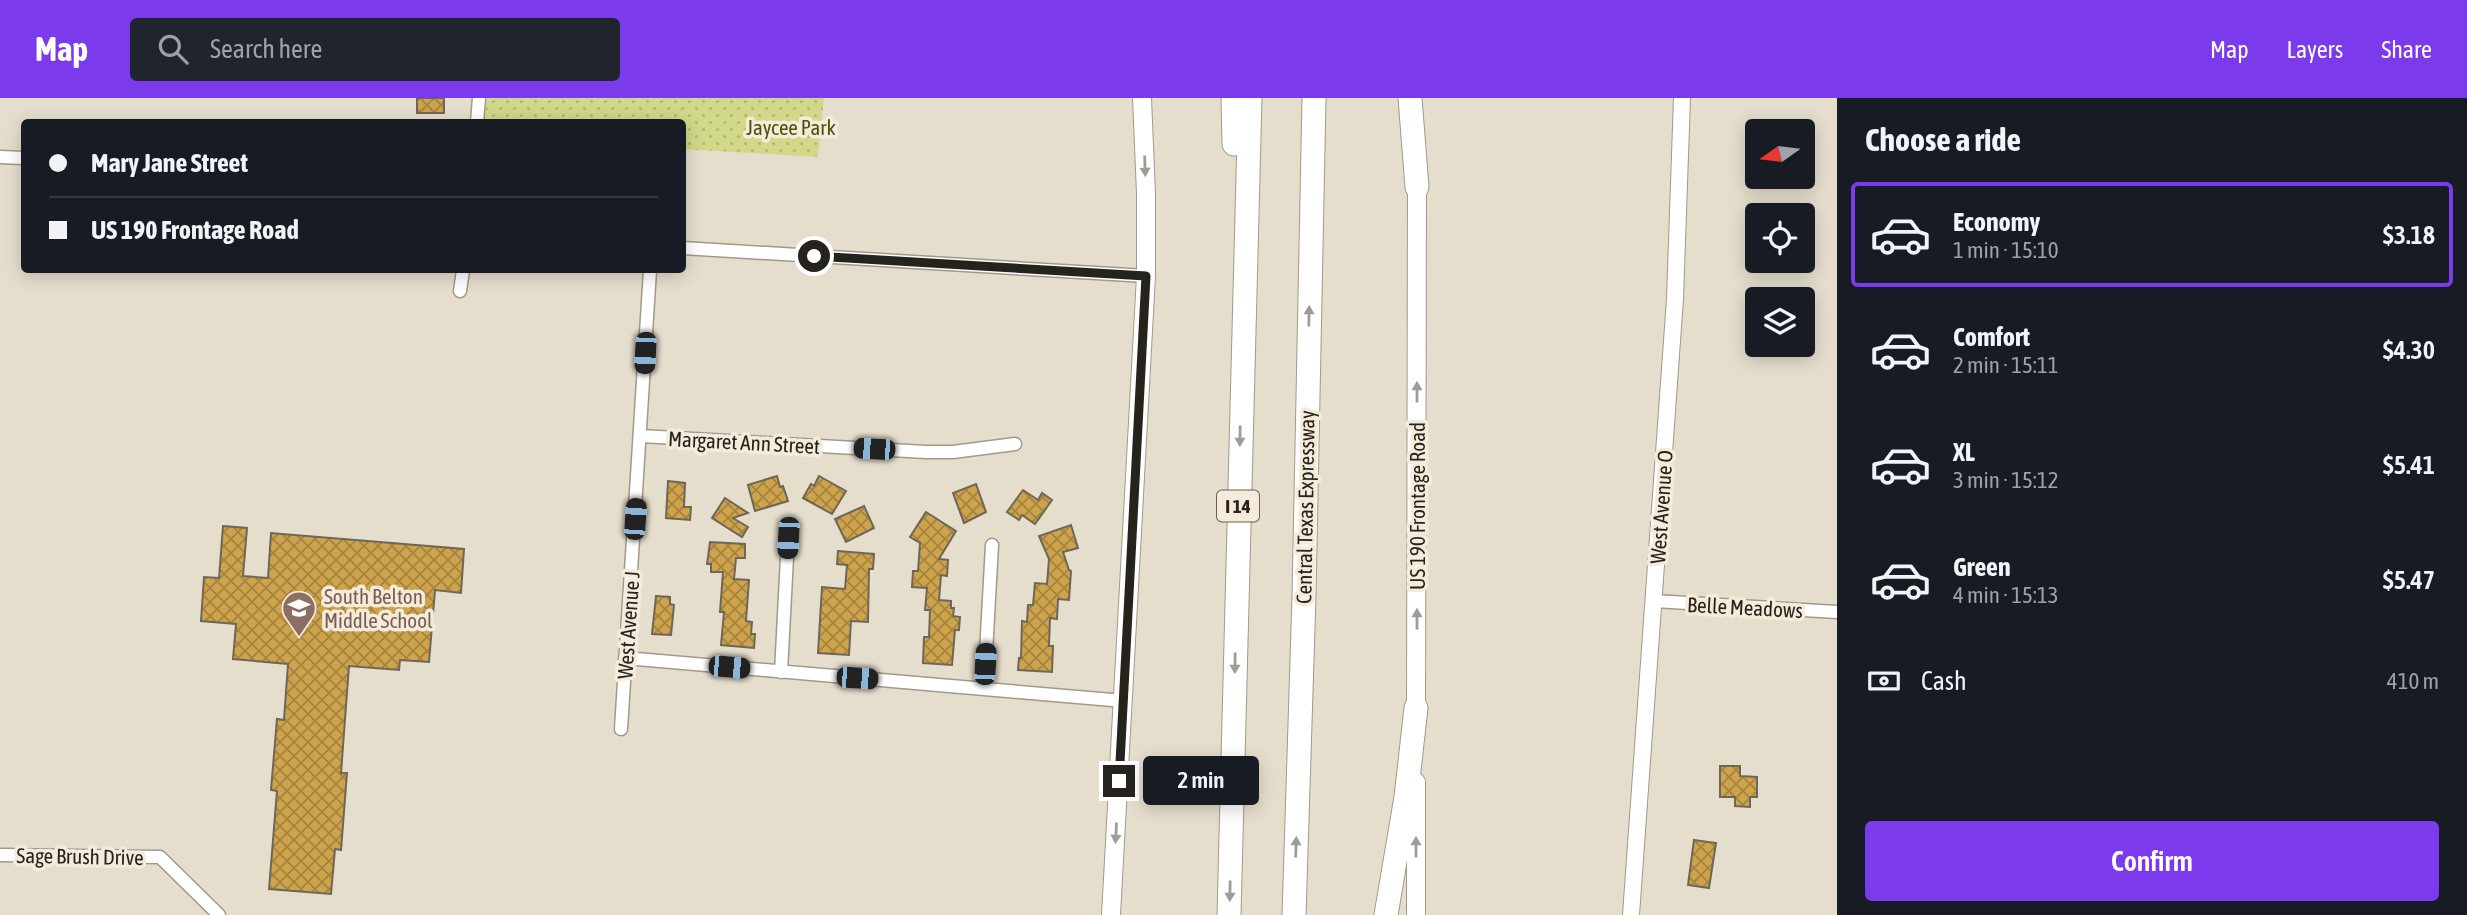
<!DOCTYPE html>
<meta charset="utf-8">
<style>
body{margin:0;font-family:"Asap Condensed",sans-serif;background:#20242c;color:#f1f3f6;height:100vh;display:flex;flex-direction:column;font-size:26px;white-space:nowrap}
*{box-sizing:border-box;margin:0}
p{font-size:23px;color:#9ea1a6}
.icon{flex:none;width:38px;height:38px;fill:none;stroke:currentColor;stroke-width:2;stroke-linecap:round;stroke-linejoin:round}
.map{position:relative;flex:1;overflow:hidden}
.drawer{display:flex;flex-direction:column;background:#171b24;width:630px}
.drawer>*{flex:none}
.banner{position:absolute;left:21px;top:21px;width:665px;height:154px;border-radius:7px;box-shadow:0 4px 18px #0003;display:grid;align-content:center;height:154px;padding:0 28px;background:#171b24}
.needle{width:46px;rotate:256deg}
.fabs{position:absolute;left:1745px;top:21px;display:grid;gap:14px}
.fabs a{display:grid;place-items:center;width:70px;height:70px;border-radius:7px;background:#171b24;box-shadow:0 4px 18px #0003;font-size:35px}
.end{position:absolute;width:32px;height:32px;margin:-16px;border:9px solid #26221c;background:#fff;box-shadow:0 0 0 4px #fff}
.from{border-radius:50%}
.bubble{position:absolute;height:49px;border-radius:7px;background:#171b24;box-shadow:0 4px 18px #0003;font-size:23px;font-weight:600;line-height:49px;text-align:center}
.car{position:absolute;width:21px;height:42px;margin:-21px -10px;border-radius:9px;box-shadow:0 0 5px 2px #0007;background:linear-gradient(#222 24%,#8ab4d8 0 40%,#222 0 76%,#8ab4d8 0 86%,#222 0)}
.banner b{display:flex;align-items:center;gap:24px;height:66px;font-size:26px}
.banner b+b{border-top:2px solid #363941}
.banner i{width:18px;height:18px;background:#f1f3f6}
ul{padding:0;list-style:none}
li{display:flex;align-items:center;gap:21px;height:105px;margin:0 14px 10px;padding:0 14px;border:4px solid transparent;border-radius:7px}
li div{flex:1}
li b{display:block;font-size:26px}
li em{font-style:normal;font-weight:600}
li.current{border-color:#7c3aed}
li>.icon{width:63px;height:63px;stroke-width:1.5}
h2{padding:0 28px;font-size:32px;line-height:84px}
.pay{display:flex;align-items:center;gap:18px;height:77px;padding:0 28px;font-size:26px}
.pay p{margin-inline-start:auto}
.button{display:flex;gap:14px;margin-top:auto;padding:14px 28px}
.button a{flex:1;height:80px;border-radius:7px;background:#7c3aed;color:#fff;font-size:28px;font-weight:600;line-height:80px;text-align:center}
header{display:flex;align-items:center;gap:42px;box-sizing:border-box;height:98px;padding:0 35px;background:#7c3aed;color:#fff}
header strong{font-size:33px}
nav{display:flex;gap:38px;margin-inline-start:auto;font-size:24px}
.search{width:490px;height:63px;background:#20242c;display:flex;align-items:center;gap:18px;box-sizing:border-box;padding:0 24px;border-radius:7px;color:#9ea1a6;font-size:26px}
main{display:flex;flex:1;min-height:0}
.map>svg:first-child{display:block}
.park{fill:url(#park-dots)}
.building{fill:url(#building-cross-hatch);stroke:#6e6758;stroke-width:2}
.lines{fill:none;stroke-linecap:round;stroke-linejoin:round}
.minor-casing{stroke:#a1998a;stroke-width:15}
.tertiary-casing{stroke:#a1998a;stroke-width:18}
.secondary-casing{stroke:#a1998a;stroke-width:20}
.motorway-casing{stroke:#a1998a;stroke-width:25}
.minor{stroke:#fff;stroke-width:12}
.tertiary{stroke:#fff;stroke-width:16}
.secondary{stroke:#fff;stroke-width:18}
.motorway{stroke:#fff;stroke-width:23}
.oneway{fill:#9d9c99}
.route{stroke:#26221c;stroke-width:9}
.labels{text-anchor:middle;dominant-baseline:central;stroke-width:7;stroke-linejoin:round;paint-order:stroke}
.shield{fill:#f4ebda;stroke:#645e55;stroke-width:2}
.shield-label{font-size:19px;font-weight:bold;fill:#26221c}
.park-label{font-size:21px;fill:#4d5009;stroke:#f4ebda}
.street-label{font-size:21px;fill:#26221c;stroke:#f4ebda}
.education-label{font-size:21px;fill:#785e54;stroke:#f4ebda;text-anchor:start}
</style>
<header>
<strong>Map</strong>
<div class="search"><svg class="icon" aria-label="search" viewBox="0 0 24 24"><circle cx="10" cy="10" r="6"/><path d="M15 15l6 6"/></svg>Search here</div>
<nav><a>Map</a><a>Layers</a><a>Share</a></nav>
</header>
<main>
<div class="map">
<svg width="1837" height="817" viewBox="0 0 1837 817">
<defs>
<pattern id="park-dots" width="8" height="8" patternUnits="userSpaceOnUse" patternTransform="scale(1.75)"><rect width="8" height="8" fill="#d2d889"/><path d="M2 2h.1M6 6h.1" fill="none" stroke="#b4b976" stroke-width="1.8" stroke-linecap="round"/></pattern>
<pattern id="building-cross-hatch" width="8" height="8" patternUnits="userSpaceOnUse" patternTransform="scale(1.75)"><rect width="8" height="8" fill="#cda34c"/><path d="M0 0l8 8M0 8l8-8" fill="none" stroke="#a6843e"/></pattern>
</defs>
<rect width="100%" height="100%" fill="#e6decd"/>
<polygon class="park" points="487,0 824,0 818,59 683,51 682,24 484,24"/>
<g class="building">
<rect x="417" y="0" width="27" height="15"/>
<polygon points="777,378 780,389 783,388 788,403 755,413 748,387"/>
<polygon points="819,378 846,393 832,416 803,400 811,386 814,388"/>
<polygon points="668,383 685,385 684,409 691,409 690,422 666,420"/>
<polygon points="976,386 986,414 964,425 953,395"/>
<polygon points="1023,392 1038,402 1042,395 1052,402 1035,426 1022,417 1019,422 1007,414"/>
<polygon points="725,400 748,415 733,420 748,429 742,439 712,420"/>
<polygon points="864,408 874,430 846,444 835,421"/>
<polygon points="926,414 956,433 939,461 948,462 947,478 941,477 939,502 951,503 951,510 954,510 953,518 960,519 959,532 955,532 952,567 923,565 924,539 929,539 930,512 925,512 927,490 912,489 913,473 918,473 920,445 910,439"/>
<polygon points="1071,427 1078,450 1063,454 1069,472 1071,473 1069,502 1058,501 1057,521 1050,520 1049,548 1053,548 1052,574 1018,572 1019,560 1021,560 1022,523 1027,524 1028,507 1033,507 1035,485 1047,486 1049,461 1039,438"/>
<polygon points="223,428 247,430 243,478 268,480 271,435 464,451 461,495 435,492 429,564 400,562 399,572 349,568 341,675 347,675 341,752 335,751 331,796 269,791 277,693 271,692 277,621 284,622 288,566 233,561 236,526 201,523 204,479 219,480"/>
<polygon points="710,444 745,446 745,460 736,460 734,481 749,482 746,523 752,524 751,536 755,536 754,550 721,547 724,514 720,514 723,474 711,474 711,466 707,466"/>
<polygon points="838,453 874,456 873,471 869,471 868,524 851,523 849,557 818,555 822,489 845,491 847,467 837,466"/>
<polygon points="656,498 670,499 670,506 674,507 671,537 652,536"/>
<polygon points="1720,668 1740,668 1740,678 1757,679 1757,699 1750,699 1750,709 1735,708 1735,699 1720,699"/>
<polygon points="1694,742 1716,745 1709,790 1688,787"/>
</g>
<g class="lines">
<g class="minor-casing">
<g id="minor">
<polyline points="477,24 479,0"/>
<polyline points="0,59 24,60"/>
<polyline points="682,150 1146,178"/>
<polyline points="460,193 463,172"/>
<polyline points="641,338 926,354 953,354 1015,346"/>
<polyline points="1654,503 1837,514"/>
<polyline points="625,560 1124,603"/>
<polyline points="781,574 788,440"/>
<polyline points="984,590 992,447"/>
<polyline points="621,631 650,172"/>
<polyline points="0,757 160,759 219,817"/>
</g>
</g>
<g class="tertiary-casing">
<polyline id="tertiary" points="1631,817 1675,201 1682,0"/>
</g>
<g class="secondary-casing">
<g id="secondary">
<polyline points="1416,621 1417,79"/>
<polyline points="1111,817 1146,178 1146,96 1142,0"/>
<polyline points="1416,817 1416,684"/>
</g>
</g>
<g class="motorway-casing">
<g id="motorway">
<polyline points="1233,0 1234,46"/>
<polyline points="1410,0 1417,89"/>
<polyline points="1229,817 1250,0"/>
<polyline points="1294,817 1304,498 1314,0"/>
<polyline points="1386,817 1406,699 1416,610"/>
</g>
</g>
<use href="#minor" class="minor"/>
<use href="#tertiary" class="tertiary"/>
<use href="#secondary" class="secondary"/>
<use href="#motorway" class="motorway"/>
</g>
<defs><path id="oneway-solid" d="M-6-.8H1V-3.2L6.5 0L1 3.2V.8H-6Z" transform="scale(1.75)"/></defs>
<g class="oneway">
<use href="#oneway-solid" transform="translate(1145 68) rotate(88)"/>
<use href="#oneway-solid" transform="translate(1309 218) rotate(-89)"/>
<use href="#oneway-solid" transform="translate(1417 294) rotate(-90)"/>
<use href="#oneway-solid" transform="translate(1240 338) rotate(91)"/>
<use href="#oneway-solid" transform="translate(1417 521) rotate(-90)"/>
<use href="#oneway-solid" transform="translate(1235 565) rotate(91)"/>
<use href="#oneway-solid" transform="translate(1116 735) rotate(93)"/>
<use href="#oneway-solid" transform="translate(1296 749) rotate(-88)"/>
<use href="#oneway-solid" transform="translate(1416 749) rotate(-90)"/>
<use href="#oneway-solid" transform="translate(1230 793) rotate(91)"/>
</g>
<g class="lines">
<polyline class="route" points="814,158 1146,178 1119,683"/>
</g>
<defs>
<g id="school-pin" transform="scale(1.75)"><path d="M0 17L-7.5 6A9.5 9.5 0 1 1 7.5 6Z" fill="#8d6e63" stroke="#f4ebda"/><path d="M0-5L7-2L0 1L-7-2ZM-4 1L0 2.5L4 1V4Q0 6-4 4Z" fill="#fff"/></g>
</defs>
<g fill-rule="evenodd">
<use href="#school-pin" x="299" y="510"/>
</g>
<g class="labels">
<rect class="shield" x="1217" y="392.5" width="42" height="31" rx="5"/>
<g class="shield-label">
<text x="1238" y="408">I 14</text>
</g>
<g class="park-label">
<text x="791" y="29">Jaycee Park</text>
</g>
<g class="street-label">
<text transform="translate(744 344) rotate(3)">Margaret Ann Street</text>
<text transform="translate(1417 408) rotate(-90)">US 190 Frontage Road</text>
<text transform="translate(1305 409) rotate(-89)">Central Texas Expressway</text>
<text transform="translate(1661 409) rotate(-86)">West Avenue O</text>
<text transform="translate(1745 509) rotate(3)">Belle Meadows</text>
<text transform="translate(628 527) rotate(-86)">West Avenue J</text>
<text transform="translate(80 758) rotate(1)">Sage Brush Drive</text>
</g>
<g class="education-label">
<text x="324" y="498">South Belton<tspan x="324" dy="24">Middle School</tspan></text>
</g>
</g>
</svg>
<div class="fabs">
<a><svg class="needle" viewBox="-14 -14 28 28"><path d="M0-13l5 13h-10z" fill="#e53935"/><path d="M0 13l5-13h-10z" fill="#9ea1a6"/></svg></a>
<a><svg class="icon" aria-label="locate" viewBox="0 0 24 24"><circle cx="12" cy="12" r="6"/><path d="M12 2v4M12 18v4M2 12h4M18 12h4"/></svg></a>
<a><svg class="icon" aria-label="layers" viewBox="0 0 24 24"><path d="M12 4l9 5-9 5-9-5zM3 14l9 5 9-5"/></svg></a>
</div>
<i class="end from" style="left:814px;top:158px"></i>
<i class="end" style="left:1119px;top:683px"></i>
<div class="bubble" style="left:1143px;top:658px;width:116px">2 min</div>
<i class="car" style="left:645px;top:255px;rotate:183deg"></i>
<i class="car" style="left:874px;top:351px;rotate:273deg"></i>
<i class="car" style="left:635px;top:421px;rotate:4deg"></i>
<i class="car" style="left:788px;top:440px;rotate:183deg"></i>
<i class="car" style="left:985px;top:566px;rotate:3deg"></i>
<i class="car" style="left:729px;top:569px;rotate:95deg"></i>
<i class="car" style="left:857px;top:580px;rotate:94deg"></i>
<div class="banner">
<b><i class="from"></i>Mary Jane Street</b>
<b><i></i>US 190 Frontage Road</b>
</div>
</div>
<section class="drawer">
<h2>Choose a ride</h2>
<ul>
<li class="current"><svg class="icon" aria-label="car" viewBox="0 0 24 24"><path d="M5 17H2v-5l4-1 3-4h7l3 4 3 1v5h-3M9 17h6M6 11h13"/><circle cx="7" cy="17" r="2"/><circle cx="17" cy="17" r="2"/></svg><div><b>Economy</b><p>1 min · 15:10</p></div><em>$3.18</em></li>
<li><svg class="icon" aria-label="car" viewBox="0 0 24 24"><path d="M5 17H2v-5l4-1 3-4h7l3 4 3 1v5h-3M9 17h6M6 11h13"/><circle cx="7" cy="17" r="2"/><circle cx="17" cy="17" r="2"/></svg><div><b>Comfort</b><p>2 min · 15:11</p></div><em>$4.30</em></li>
<li><svg class="icon" aria-label="car" viewBox="0 0 24 24"><path d="M5 17H2v-5l4-1 3-4h7l3 4 3 1v5h-3M9 17h6M6 11h13"/><circle cx="7" cy="17" r="2"/><circle cx="17" cy="17" r="2"/></svg><div><b>XL</b><p>3 min · 15:12</p></div><em>$5.41</em></li>
<li><svg class="icon" aria-label="car" viewBox="0 0 24 24"><path d="M5 17H2v-5l4-1 3-4h7l3 4 3 1v5h-3M9 17h6M6 11h13"/><circle cx="7" cy="17" r="2"/><circle cx="17" cy="17" r="2"/></svg><div><b>Green</b><p>4 min · 15:13</p></div><em>$5.47</em></li>
</ul>
<div class="pay"><svg class="icon" aria-label="cash" viewBox="0 0 24 24"><path d="M3 7h18v10H3z"/><circle cx="12" cy="12" r="2"/></svg>Cash<p>410 m</p></div>
<div class="button"><a>Confirm</a></div>
</section>
</main>
